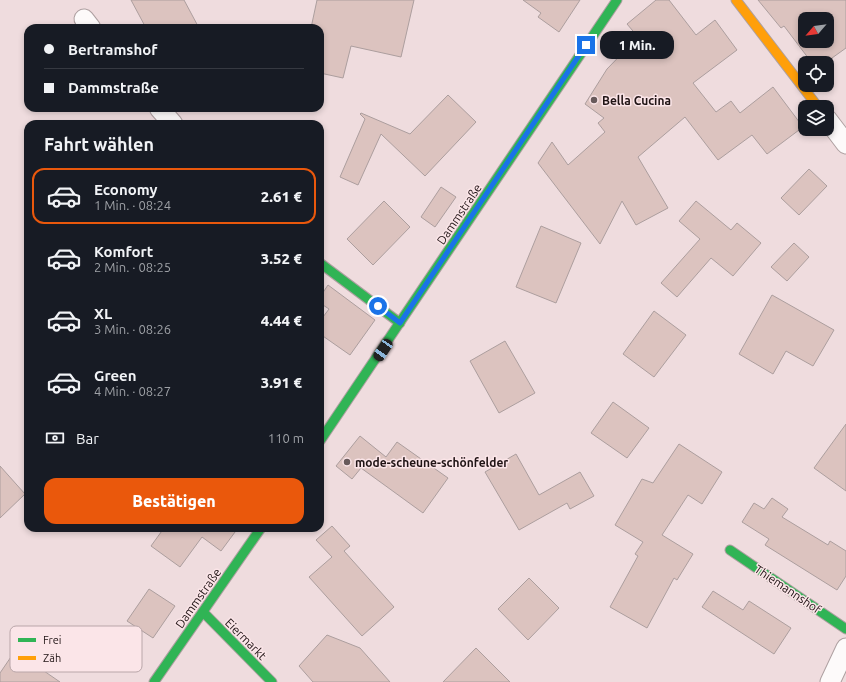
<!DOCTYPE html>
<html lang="de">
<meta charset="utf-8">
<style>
body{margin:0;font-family:Ubuntu,sans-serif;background:#20242c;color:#f1f3f6;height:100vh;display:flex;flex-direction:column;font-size:15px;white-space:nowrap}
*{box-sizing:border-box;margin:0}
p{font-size:13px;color:#9ea1a6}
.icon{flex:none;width:22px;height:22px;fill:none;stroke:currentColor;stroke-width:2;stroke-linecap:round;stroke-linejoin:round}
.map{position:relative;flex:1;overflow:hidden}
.drawer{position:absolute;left:24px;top:120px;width:300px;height:412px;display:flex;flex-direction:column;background:#171b24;border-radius:12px;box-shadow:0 2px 6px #0003}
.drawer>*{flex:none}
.top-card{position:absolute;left:24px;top:24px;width:300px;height:88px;border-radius:12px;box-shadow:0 2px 6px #0003;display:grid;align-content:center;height:88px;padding:0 20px;background:#171b24}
.needle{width:26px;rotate:242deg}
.controls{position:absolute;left:798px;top:12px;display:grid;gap:8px}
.controls a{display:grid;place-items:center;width:36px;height:36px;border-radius:8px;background:#171b24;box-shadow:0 2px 6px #0003;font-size:20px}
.end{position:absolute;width:18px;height:18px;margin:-9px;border:5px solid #1a73e8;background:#fff;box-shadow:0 0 0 2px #fff}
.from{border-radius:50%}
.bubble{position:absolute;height:28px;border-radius:12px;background:#171b24;box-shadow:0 2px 6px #0003;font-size:13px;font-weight:800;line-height:28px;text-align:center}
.car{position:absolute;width:12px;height:24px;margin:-12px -6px;border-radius:5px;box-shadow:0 0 3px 1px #0007;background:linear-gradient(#222 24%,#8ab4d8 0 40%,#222 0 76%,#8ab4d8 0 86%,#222 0)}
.top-card b{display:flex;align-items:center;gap:14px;height:38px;font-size:15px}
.top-card b+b{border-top:1px solid #363941}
.top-card i{width:10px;height:10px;background:#f1f3f6}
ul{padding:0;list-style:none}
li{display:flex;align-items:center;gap:12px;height:56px;margin:0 8px 6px;padding:0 12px;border:2px solid transparent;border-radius:12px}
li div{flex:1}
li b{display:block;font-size:15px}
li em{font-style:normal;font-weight:800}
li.on{border-color:#ea580c}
li>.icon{width:36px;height:36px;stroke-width:1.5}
h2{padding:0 20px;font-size:18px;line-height:48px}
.pay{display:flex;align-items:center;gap:10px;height:44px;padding:0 20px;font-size:15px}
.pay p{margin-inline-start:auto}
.button{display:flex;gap:8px;margin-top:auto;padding:8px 20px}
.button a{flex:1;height:46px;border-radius:12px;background:#ea580c;color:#fff;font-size:16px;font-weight:800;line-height:46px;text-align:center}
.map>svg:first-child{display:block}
.building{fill:#dcc3bf;stroke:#ac9e9e;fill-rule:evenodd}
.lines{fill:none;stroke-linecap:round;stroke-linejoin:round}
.street-casing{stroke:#aea0a1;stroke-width:21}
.fast-casing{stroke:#aea0a1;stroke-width:11}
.slow-casing{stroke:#aea0a1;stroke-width:11}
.street{stroke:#fdfafa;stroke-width:19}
.fast{stroke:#30b455;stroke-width:9}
.slow{stroke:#ff9f0a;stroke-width:9}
.route{stroke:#1a73e8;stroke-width:5}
.poi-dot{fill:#685a5b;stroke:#fbe5e8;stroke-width:1.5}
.labels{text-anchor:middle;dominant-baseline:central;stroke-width:3;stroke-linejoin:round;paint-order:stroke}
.poi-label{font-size:12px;font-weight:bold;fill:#201415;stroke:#fbe5e8;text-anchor:start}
.street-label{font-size:12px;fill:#201415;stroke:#fbe5e8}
.key{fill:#fbe5e8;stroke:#b9a6a9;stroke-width:1}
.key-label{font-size:11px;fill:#201415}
</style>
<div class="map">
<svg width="846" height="682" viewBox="0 0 846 682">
<rect width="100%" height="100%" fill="#efdcde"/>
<g class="building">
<polygon points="131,0 184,0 199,28 146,28"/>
<polygon points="317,0 414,0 401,57 351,46 343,78 320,73 320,28 311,28"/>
<polygon points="523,0 580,0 559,32 538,17 541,13"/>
<polygon points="656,0 669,0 696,35 715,20 737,50 693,83 716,112 731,101 740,113 773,87 803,127 767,154 752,135 718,160 685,117 638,157 668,208 636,225 622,201 600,244 538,163 552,142 568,165 605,132 598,123 604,118 585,104 607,69 638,37 627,24"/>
<path d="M758,0H846V48L825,63H812L784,26L781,28ZM805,19H827V41H805Z"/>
<polygon points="448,95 476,122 425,176 381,134 358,185 340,177 365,119 360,114 361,113 410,134"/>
<polygon points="809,169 827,186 799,215 781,198"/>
<polygon points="441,187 456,197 435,227 421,217"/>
<polygon points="384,201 410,227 373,265 347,239"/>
<polygon points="696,201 731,230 737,223 761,243 733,276 711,258 677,297 661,283 700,239 679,221"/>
<polygon points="541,226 581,243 556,303 516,287"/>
<polygon points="794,243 809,257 787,281 771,267"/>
<polygon points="328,285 375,320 350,355 320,334 320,321 329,309 320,303 320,297"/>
<polygon points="772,295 834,330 813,366 786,351 773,374 739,354"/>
<polygon points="654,311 686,335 654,377 623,354"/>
<polygon points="505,341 535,393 499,413 470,361"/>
<polygon points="613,402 649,428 627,458 591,433"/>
<polygon points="846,424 846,491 814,468"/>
<polygon points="360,436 386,457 397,442 448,478 423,513 361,468 352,479 336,466"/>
<polygon points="679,444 722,472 702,504 688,495 662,535 693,554 677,580 674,578 647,628 610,607 638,556 635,554 643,542 615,525 642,479 653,483"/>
<polygon points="516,454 539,495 580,472 594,496 570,509 567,503 519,530 485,472"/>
<polygon points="0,466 25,494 0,518"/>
<polygon points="772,498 788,509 782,517 828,545 830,541 846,551 846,576 837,590 765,545 769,539 742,522 754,503 764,509"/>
<polygon points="332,526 350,546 344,551 394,607 362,636 309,577 332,557 316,540"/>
<polygon points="164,528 238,528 221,551 202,537 180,567 151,546"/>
<polygon points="529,578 559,608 528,640 498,609"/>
<polygon points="149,589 175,606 153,638 127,621"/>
<polygon points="713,591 743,610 749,601 791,628 774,654 702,607"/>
<polygon points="327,635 360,648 390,682 313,682 299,666"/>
<polygon points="476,648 510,682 443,682"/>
<polygon points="15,651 60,682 0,682 0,673"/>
</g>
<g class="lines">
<g class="street-casing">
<g id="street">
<polyline points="84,19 91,28"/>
<polyline points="159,108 173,124"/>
<polyline points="827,119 846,144"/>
<polyline points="830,682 846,648"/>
</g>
</g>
<g class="fast-casing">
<g id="fast">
<polyline points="320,263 400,323"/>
<polyline points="320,441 617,0"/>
<polyline points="730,550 846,629"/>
<polyline points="203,612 272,682"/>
<polyline points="154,682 261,528"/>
</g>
</g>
<g class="slow-casing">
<polyline id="slow" points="736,0 818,107"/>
</g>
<use href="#street" class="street"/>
<use href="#fast" class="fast"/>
<use href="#slow" class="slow"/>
</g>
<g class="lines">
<polyline class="route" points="378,306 400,323 586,45"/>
</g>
<g class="poi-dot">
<circle cx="594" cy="100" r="4"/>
<circle cx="347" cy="462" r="4"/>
</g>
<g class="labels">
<g class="poi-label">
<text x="602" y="100">Bella Cucina</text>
<text x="355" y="462">mode-scheune-schönfelder</text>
</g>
<g class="street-label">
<text transform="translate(459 214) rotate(-56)">Dammstraße</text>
<text transform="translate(788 589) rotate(34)">Thiemannshof</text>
<text transform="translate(198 598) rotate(-55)">Dammstraße</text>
<text transform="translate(246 639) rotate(45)">Eiermarkt</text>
</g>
</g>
<rect x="10" y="626" width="132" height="46" rx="6" class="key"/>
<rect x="18" y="638" width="18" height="4" fill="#30b455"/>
<rect x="18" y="656" width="18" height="4" fill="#ff9f0a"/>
<g class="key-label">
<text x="43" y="644">Frei</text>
<text x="43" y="662">Zäh</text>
</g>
</svg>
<div class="controls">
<a><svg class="needle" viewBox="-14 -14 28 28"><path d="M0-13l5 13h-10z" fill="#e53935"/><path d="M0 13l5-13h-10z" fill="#9ea1a6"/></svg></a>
<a><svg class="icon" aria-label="locate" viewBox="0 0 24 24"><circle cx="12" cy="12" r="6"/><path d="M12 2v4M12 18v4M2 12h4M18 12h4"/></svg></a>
<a><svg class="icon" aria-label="layers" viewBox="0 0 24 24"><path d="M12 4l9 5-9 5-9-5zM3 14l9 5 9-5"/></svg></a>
</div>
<i class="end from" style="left:378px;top:306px"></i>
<i class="end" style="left:586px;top:45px"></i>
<div class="bubble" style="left:600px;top:31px;width:74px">1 Min.</div>
<i class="car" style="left:383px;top:350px;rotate:214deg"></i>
<div class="top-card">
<b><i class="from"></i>Bertramshof</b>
<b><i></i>Dammstraße</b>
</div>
<section class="drawer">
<h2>Fahrt wählen</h2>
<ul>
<li class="on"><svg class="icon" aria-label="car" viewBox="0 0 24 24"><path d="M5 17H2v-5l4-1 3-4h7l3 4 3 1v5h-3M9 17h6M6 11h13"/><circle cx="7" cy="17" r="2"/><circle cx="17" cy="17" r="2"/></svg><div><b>Economy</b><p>1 Min. · 08:24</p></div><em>2.61 €</em></li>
<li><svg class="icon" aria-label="car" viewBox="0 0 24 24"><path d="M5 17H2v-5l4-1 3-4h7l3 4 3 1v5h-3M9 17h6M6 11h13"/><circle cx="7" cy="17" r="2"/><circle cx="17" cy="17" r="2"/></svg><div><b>Komfort</b><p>2 Min. · 08:25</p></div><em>3.52 €</em></li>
<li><svg class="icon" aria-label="car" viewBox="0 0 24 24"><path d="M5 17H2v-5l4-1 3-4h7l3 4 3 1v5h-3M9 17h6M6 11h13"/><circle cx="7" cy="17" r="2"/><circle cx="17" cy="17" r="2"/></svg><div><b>XL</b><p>3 Min. · 08:26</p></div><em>4.44 €</em></li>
<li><svg class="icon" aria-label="car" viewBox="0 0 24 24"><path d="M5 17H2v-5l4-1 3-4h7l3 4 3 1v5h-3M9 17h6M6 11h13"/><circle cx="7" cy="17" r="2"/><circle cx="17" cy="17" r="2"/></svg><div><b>Green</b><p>4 Min. · 08:27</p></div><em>3.91 €</em></li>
</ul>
<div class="pay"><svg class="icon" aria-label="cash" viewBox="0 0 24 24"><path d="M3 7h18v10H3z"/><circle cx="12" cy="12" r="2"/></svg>Bar<p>110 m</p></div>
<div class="button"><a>Bestätigen</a></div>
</section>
</div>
